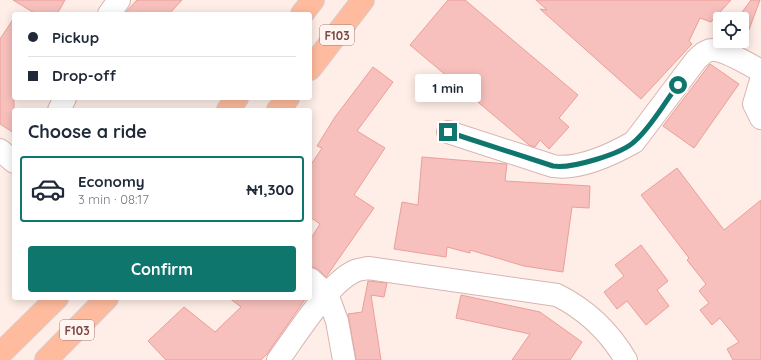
<!DOCTYPE html>
<meta charset="utf-8">
<style>
body{margin:0;font-family:Quicksand,sans-serif;background:#f6f6f7;color:#1f2937;height:100vh;display:flex;flex-direction:column;font-size:15px;white-space:nowrap}
*{box-sizing:border-box;margin:0}
p{font-size:13px;color:#747a83}
.icon{flex:none;width:22px;height:22px;fill:none;stroke:currentColor;stroke-width:2;stroke-linecap:round;stroke-linejoin:round}
.map{position:relative;flex:1;overflow:hidden}
.side{position:absolute;left:12px;top:108px;width:300px;height:192px;display:flex;flex-direction:column;background:#fff;border-radius:4px;box-shadow:0 2px 10px #0003}
.side>*{flex:none}
.banner{position:absolute;left:12px;top:12px;width:300px;height:88px;border-radius:4px;box-shadow:0 2px 10px #0003;display:grid;align-content:center;height:88px;padding:0 16px;background:#fff}
.buttons{position:absolute;left:713px;top:12px;display:grid;gap:8px}
.buttons a{display:grid;place-items:center;width:36px;height:36px;border-radius:4px;background:#fff;box-shadow:0 2px 10px #0003;font-size:20px}
.end{position:absolute;width:18px;height:18px;margin:-9px;border:5px solid #0f766e;background:#fff;box-shadow:0 0 0 2px #fff}
.from{border-radius:50%}
.bubble{position:absolute;height:28px;border-radius:4px;background:#fff;box-shadow:0 2px 10px #0003;font-size:13px;font-weight:700;line-height:28px;text-align:center}
.banner b{display:flex;align-items:center;gap:14px;height:38px;font-size:15px}
.banner b+b{border-top:1px solid #e0e1e3}
.banner i{width:10px;height:10px;background:#1f2937}
ul{padding:0;list-style:none}
li{display:flex;align-items:center;gap:12px;height:66px;margin:0 8px 6px;padding:0 8px;border:2px solid transparent;border-radius:4px}
li div{flex:1}
li b{display:block;font-size:15px}
li em{font-style:normal;font-weight:700}
li.active{border-color:#0f766e}
li>.icon{width:36px;height:36px;stroke-width:1.5}
h2{padding:0 16px;font-size:18px;line-height:48px}
.action{display:flex;gap:8px;margin-top:auto;padding:8px 16px}
.action a{flex:1;height:46px;border-radius:4px;background:#0f766e;color:#fff;font-size:16px;font-weight:700;line-height:46px;text-align:center}
.map>svg:first-child{display:block}
.building{fill:#f7c0bc;stroke:#eb9e9a}
.lines{fill:none;stroke-linecap:round;stroke-linejoin:round}
.minor-casing{stroke:#d7b5b1;stroke-width:24}
.major-casing{stroke:#dacccc;stroke-width:24}
.minor{stroke:#fff;stroke-width:22}
.major{stroke:#ffbb9e;stroke-width:22}
.route{stroke:#0f766e;stroke-width:5}
.labels{text-anchor:middle;dominant-baseline:central;stroke-width:3.5;stroke-linejoin:round;paint-order:stroke}
.shield{fill:#fff4f0;stroke:#a37c7a;stroke-width:1}
.shield-label{font-size:12px;font-weight:bold;fill:#7c4948}
</style>
<div class="map">
<svg width="761" height="360" viewBox="0 0 761 360">
<rect width="100%" height="100%" fill="#feeee7"/>
<g class="building">
<polygon points="13,0 65,0 57,14 36,14"/>
<polygon points="137,0 182,0 169,14 124,14"/>
<polygon points="448,0 465,0 578,95 559,118 569,127 549,149 540,140 535,147 529,145 410,45"/>
<polygon points="536,0 731,0 711,22 700,18 689,41 692,44 641,99 540,9 547,10"/>
<polygon points="751,0 760,0 747,35 742,33 742,19 737,19"/>
<polygon points="14,18 14,133 0,124 0,39"/>
<polygon points="710,64 739,84 694,148 663,126"/>
<polygon points="373,67 393,82 357,131 385,148 354,195 374,208 326,277 318,269 310,266 310,240 320,224 310,217 310,166 322,148 317,146 335,117"/>
<polygon points="422,157 507,164 505,181 590,186 589,208 572,207 563,272 524,266 470,250 470,253 447,247 446,257 394,249 402,202 418,205"/>
<polygon points="677,168 724,230 761,200 761,360 733,360 727,349 739,342 720,318 712,325 700,310 709,303 699,291 706,284 687,260 689,258 641,195"/>
<polygon points="641,245 668,281 657,290 669,306 646,325 627,301 617,309 604,292 624,276 615,265"/>
<polygon points="368,281 387,283 384,297 371,295 381,360 356,360 348,314 362,312"/>
<polygon points="461,295 540,312 582,342 570,360 512,360 530,334 456,318"/>
<polygon points="229,298 306,298 267,354 261,360 166,360 148,341 184,307 215,332 241,307"/>
</g>
<g class="lines">
<g class="minor-casing">
<g id="minor">
<polyline points="109,14 119,0"/>
<polyline points="761,80 754,104 761,118"/>
<polyline points="59,110 65,98"/>
<path d="M448,132L553,166C579,170 611,155 634,142L696,60C700,56 706,50 712,50C724,49 750,65 761,71"/>
<polyline points="0,150 14,162"/>
<polyline points="310,279 327,294 337,321 344,360"/>
<path d="M278,360C296,336 328,283 355,271C359,269 364,269 368,268L557,295C587,310 609,331 626,360"/>
</g>
</g>
<g class="major-casing">
<g id="major">
<polyline points="302,14 313,0"/>
<polyline points="310,69 363,0"/>
<polyline points="228,110 237,98"/>
<polyline points="278,110 288,98"/>
<polyline points="0,354 57,298"/>
<polyline points="46,360 107,298"/>
</g>
</g>
<use href="#minor" class="minor"/>
<use href="#major" class="major"/>
</g>
<g class="lines">
<path class="route" d="M448,132L553,166C571,169 622,154 635,141C652,126 664,103 678,85"/>
</g>
<g class="labels">
<g class="shield">
<rect x="320" y="25" width="34" height="20" rx="3"/>
<rect x="60" y="320" width="34" height="20" rx="3"/>
</g>
<g class="shield-label">
<text x="337" y="35">F103</text>
<text x="77" y="330">F103</text>
</g>
</g>
</svg>
<div class="buttons">
<a><svg class="icon" aria-label="locate" viewBox="0 0 24 24"><circle cx="12" cy="12" r="6"/><path d="M12 2v4M12 18v4M2 12h4M18 12h4"/></svg></a>
</div>
<i class="end from" style="left:678px;top:85px"></i>
<i class="end" style="left:448px;top:132px"></i>
<div class="bubble" style="left:415px;top:74px;width:66px">1 min</div>
<div class="banner">
<b><i class="from"></i>Pickup</b>
<b><i></i>Drop-off</b>
</div>
<section class="side">
<h2>Choose a ride</h2>
<ul>
<li class="active"><svg class="icon" aria-label="car" viewBox="0 0 24 24"><path d="M5 17H2v-5l4-1 3-4h7l3 4 3 1v5h-3M9 17h6M6 11h13"/><circle cx="7" cy="17" r="2"/><circle cx="17" cy="17" r="2"/></svg><div><b>Economy</b><p>3 min · 08:17</p></div><em>₦1,300</em></li>
</ul>
<div class="action"><a>Confirm</a></div>
</section>
</div>
